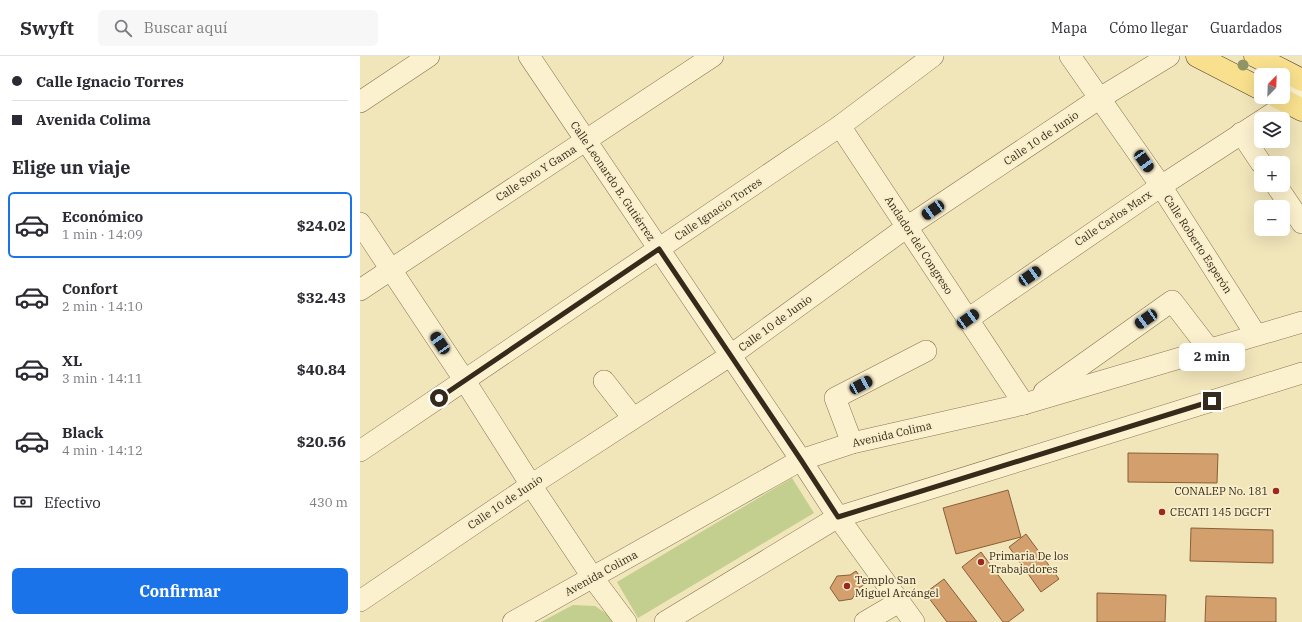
<!DOCTYPE html>
<html lang="es">
<meta charset="utf-8">
<style>
body{margin:0;font-family:"IBM Plex Serif",serif;background:#f7f7f7;color:#2b2b33;height:100vh;display:flex;flex-direction:column;font-size:15px;white-space:nowrap}
*{box-sizing:border-box;margin:0}
p{font-size:13px;color:#7c7c81}
.icon{flex:none;width:22px;height:22px;fill:none;stroke:currentColor;stroke-width:2;stroke-linecap:round;stroke-linejoin:round}
.map{position:relative;flex:1;overflow:hidden}
.details{display:flex;flex-direction:column;background:#fff;width:360px}
.details>*{flex:none}
.guide{display:grid;align-content:center;height:88px;padding:0 12px;background:#fff}
.needle{width:26px;rotate:23deg}
.tools{position:absolute;left:894px;top:12px;display:grid;gap:8px}
.tools a{display:grid;place-items:center;width:36px;height:36px;border-radius:6px;background:#fff;box-shadow:0 4px 16px #0002;font-size:20px}
.end{position:absolute;width:18px;height:18px;margin:-9px;border:5px solid #362a1a;background:#fff;box-shadow:0 0 0 2px #fff}
.from{border-radius:50%}
.bubble{position:absolute;height:28px;border-radius:6px;background:#fff;box-shadow:0 4px 16px #0002;font-size:13px;font-weight:800;line-height:28px;text-align:center}
.car{position:absolute;width:12px;height:24px;margin:-12px -6px;border-radius:5px;box-shadow:0 0 3px 1px #0007;background:linear-gradient(#222 24%,#8ab4d8 0 40%,#222 0 76%,#8ab4d8 0 86%,#222 0)}
.guide b{display:flex;align-items:center;gap:14px;height:38px;font-size:15px}
.guide b+b{border-top:1px solid #e1e1e2}
.guide i{width:10px;height:10px;background:#2b2b33}
ul{padding:0;list-style:none}
li{display:flex;align-items:center;gap:12px;height:66px;margin:0 8px 6px;padding:0 4px;border:2px solid transparent;border-radius:6px}
li div{flex:1}
li b{display:block;font-size:15px}
li em{font-style:normal;font-weight:800}
li.current{border-color:#1a73e8}
li>.icon{width:36px;height:36px;stroke-width:1.5}
h2{padding:0 12px;font-size:18px;line-height:48px}
.pay{display:flex;align-items:center;gap:10px;height:44px;padding:0 12px;font-size:15px}
.pay p{margin-inline-start:auto}
.cta{display:flex;gap:8px;margin-top:auto;padding:8px 12px}
.cta a{flex:1;height:46px;border-radius:6px;background:#1a73e8;color:#fff;font-size:16px;font-weight:800;line-height:46px;text-align:center}
header{display:flex;align-items:center;gap:24px;box-sizing:border-box;height:56px;padding:0 20px;background:#fff;border-bottom:1px solid #e1e1e2}
header strong{font-size:19px}
nav{display:flex;gap:22px;margin-inline-start:auto;font-size:14px}
.search{width:280px;height:36px;background:#f7f7f7;display:flex;align-items:center;gap:10px;box-sizing:border-box;padding:0 14px;border-radius:6px;color:#7c7c81;font-size:15px}
main{display:flex;flex:1;min-height:0}
.map>svg:first-child{display:block}
.green{fill:#c2cf8e}
.building{fill:#d29f6d;stroke:#895f38}
.lines{fill:none;stroke-linecap:round;stroke-linejoin:round}
.minor-casing{stroke:#897453;stroke-width:22}
.major-casing{stroke:#554129;stroke-width:23}
.minor{stroke:#fbf1ce;stroke-width:21}
.major{stroke:#f8e08e;stroke-width:22}
.tree{fill:#919565}
.route{stroke:#362a1a;stroke-width:5}
.poi-dot{fill:#9c281f;stroke:#f8eeca;stroke-width:1.5}
.labels{text-anchor:middle;dominant-baseline:central;stroke-width:3.5;stroke-linejoin:round;paint-order:stroke}
.street-label{font-size:11px;fill:#362a1a;stroke:#f8eeca}
.poi-label{font-size:11px;fill:#362a1a;stroke:#f8eeca;text-anchor:start}
</style>
<header>
<strong>Swyft</strong>
<div class="search"><svg class="icon" aria-label="search" viewBox="0 0 24 24"><circle cx="10" cy="10" r="6"/><path d="M15 15l6 6"/></svg>Buscar aquí</div>
<nav><a>Mapa</a><a>Cómo llegar</a><a>Guardados</a></nav>
</header>
<main>
<section class="details">
<div class="guide">
<b><i class="from"></i>Calle Ignacio Torres</b>
<b><i></i>Avenida Colima</b>
</div>
<h2>Elige un viaje</h2>
<ul>
<li class="current"><svg class="icon" aria-label="car" viewBox="0 0 24 24"><path d="M5 17H2v-5l4-1 3-4h7l3 4 3 1v5h-3M9 17h6M6 11h13"/><circle cx="7" cy="17" r="2"/><circle cx="17" cy="17" r="2"/></svg><div><b>Económico</b><p>1 min · 14:09</p></div><em>$24.02</em></li>
<li><svg class="icon" aria-label="car" viewBox="0 0 24 24"><path d="M5 17H2v-5l4-1 3-4h7l3 4 3 1v5h-3M9 17h6M6 11h13"/><circle cx="7" cy="17" r="2"/><circle cx="17" cy="17" r="2"/></svg><div><b>Confort</b><p>2 min · 14:10</p></div><em>$32.43</em></li>
<li><svg class="icon" aria-label="car" viewBox="0 0 24 24"><path d="M5 17H2v-5l4-1 3-4h7l3 4 3 1v5h-3M9 17h6M6 11h13"/><circle cx="7" cy="17" r="2"/><circle cx="17" cy="17" r="2"/></svg><div><b>XL</b><p>3 min · 14:11</p></div><em>$40.84</em></li>
<li><svg class="icon" aria-label="car" viewBox="0 0 24 24"><path d="M5 17H2v-5l4-1 3-4h7l3 4 3 1v5h-3M9 17h6M6 11h13"/><circle cx="7" cy="17" r="2"/><circle cx="17" cy="17" r="2"/></svg><div><b>Black</b><p>4 min · 14:12</p></div><em>$20.56</em></li>
</ul>
<div class="pay"><svg class="icon" aria-label="cash" viewBox="0 0 24 24"><path d="M3 7h18v10H3z"/><circle cx="12" cy="12" r="2"/></svg>Efectivo<p>430 m</p></div>
<div class="cta"><a>Confirmar</a></div>
</section>
<div class="map">
<svg width="942" height="566" viewBox="0 0 942 566">
<rect width="100%" height="100%" fill="#f1e5ba"/>
<g class="green">
<polygon points="432,422 454,457 278,562 257,526"/>
<polygon points="213,549 235,550 254,563 255,566 181,566"/>
</g>
<g class="building">
<polygon points="768,397 858,398 857,427 768,426"/>
<polygon points="648,434 661,481 596,498 583,452"/>
<polygon points="831,472 913,474 913,507 830,505"/>
<polygon points="666,478 699,523 681,536 649,491"/>
<polygon points="621,496 664,554 648,566 643,566 602,511"/>
<polygon points="496,515 505,528 499,532 492,543 479,545 470,532 477,520 490,519"/>
<polygon points="584,523 617,566 587,566 565,537"/>
<polygon points="737,537 806,539 805,566 737,566"/>
<polygon points="846,540 916,542 916,566 845,566"/>
</g>
<g class="lines">
<g class="minor-casing">
<g id="minor">
<polyline points="169,0 441,404 478,461 554,566"/>
<polyline points="710,0 801,130 896,279"/>
<polyline points="0,46 69,0"/>
<polyline points="904,63 929,47 941,24"/>
<polyline points="480,70 664,348"/>
<polyline points="881,77 901,107"/>
<polyline points="916,129 942,167"/>
<polyline points="0,167 105,325 171,429 233,522 266,566"/>
<polyline points="0,234 353,0"/>
<polyline points="608,263 801,130 901,65"/>
<polyline points="244,325 273,362"/>
<polyline points="684,336 812,245 849,293"/>
<polyline points="492,387 475,342 566,295"/>
<polyline points="0,395 480,70 573,0"/>
<polyline points="0,545 171,429 371,299 547,171 740,42 809,0"/>
<polyline points="153,566 441,404 492,387 664,348 942,266"/>
<polyline points="305,566 478,461 942,317"/>
<polyline points="505,566 539,546"/>
</g>
</g>
<g class="major-casing">
<g id="major">
<polyline points="837,0 901,33"/>
<polyline points="895,0 942,24"/>
<polyline points="917,41 942,54"/>
</g>
</g>
<use href="#minor" class="minor"/>
<use href="#major" class="major"/>
</g>
<circle class="tree" cx="883" cy="9" r="5.5"/>
<g class="lines">
<polyline class="route" points="79,342 299,193 441,404 478,461 852,345"/>
</g>
<g class="poi-dot">
<circle cx="916" cy="435" r="4"/>
<circle cx="802" cy="456" r="4"/>
<circle cx="621" cy="506" r="4"/>
<circle cx="487" cy="530" r="4"/>
</g>
<g class="labels">
<g class="street-label">
<text transform="translate(681 82) rotate(-34)">Calle 10 de Junio</text>
<text transform="translate(176 117) rotate(-33)">Calle Soto Y Gama</text>
<text transform="translate(253 125) rotate(56)">Calle Leonardo B. Gutiérrez</text>
<text transform="translate(358 153) rotate(-34)">Calle Ignacio Torres</text>
<text transform="translate(753 162) rotate(-34)">Calle Carlos Marx</text>
<text transform="translate(838 188) rotate(57)">Calle Roberto Esperón</text>
<text transform="translate(559 189) rotate(57)">Andador del Congreso</text>
<text transform="translate(415 267) rotate(-36)">Calle 10 de Junio</text>
<text transform="translate(532 378) rotate(-13)">Avenida Colima</text>
<text transform="translate(145 446) rotate(-34)">Calle 10 de Junio</text>
<text transform="translate(241 517) rotate(-29)">Avenida Colima</text>
</g>
<g class="poi-label">
<text x="908" y="435" text-anchor="end">CONALEP No. 181</text>
<text x="810" y="456">CECATI 145 DGCFT</text>
<text x="629" y="500">Primaria De los<tspan x="629" dy="13">Trabajadores</tspan></text>
<text x="495" y="524">Templo San<tspan x="495" dy="13">Miguel Arcángel</tspan></text>
</g>
</g>
</svg>
<div class="tools">
<a><svg class="needle" viewBox="-14 -14 28 28"><path d="M0-13l5 13h-10z" fill="#e53935"/><path d="M0 13l5-13h-10z" fill="#7c7c81"/></svg></a>
<a><svg class="icon" aria-label="layers" viewBox="0 0 24 24"><path d="M12 4l9 5-9 5-9-5zM3 14l9 5 9-5"/></svg></a>
<a>+</a>
<a>−</a>
</div>
<i class="end from" style="left:79px;top:342px"></i>
<i class="end" style="left:852px;top:345px"></i>
<div class="bubble" style="left:819px;top:287px;width:66px">2 min</div>
<i class="car" style="left:784px;top:105px;rotate:145deg"></i>
<i class="car" style="left:573px;top:154px;rotate:236deg"></i>
<i class="car" style="left:670px;top:220px;rotate:56deg"></i>
<i class="car" style="left:608px;top:263px;rotate:54deg"></i>
<i class="car" style="left:786px;top:263px;rotate:235deg"></i>
<i class="car" style="left:80px;top:287px;rotate:326deg"></i>
<i class="car" style="left:501px;top:329px;rotate:62deg"></i>
</div>
</main>
